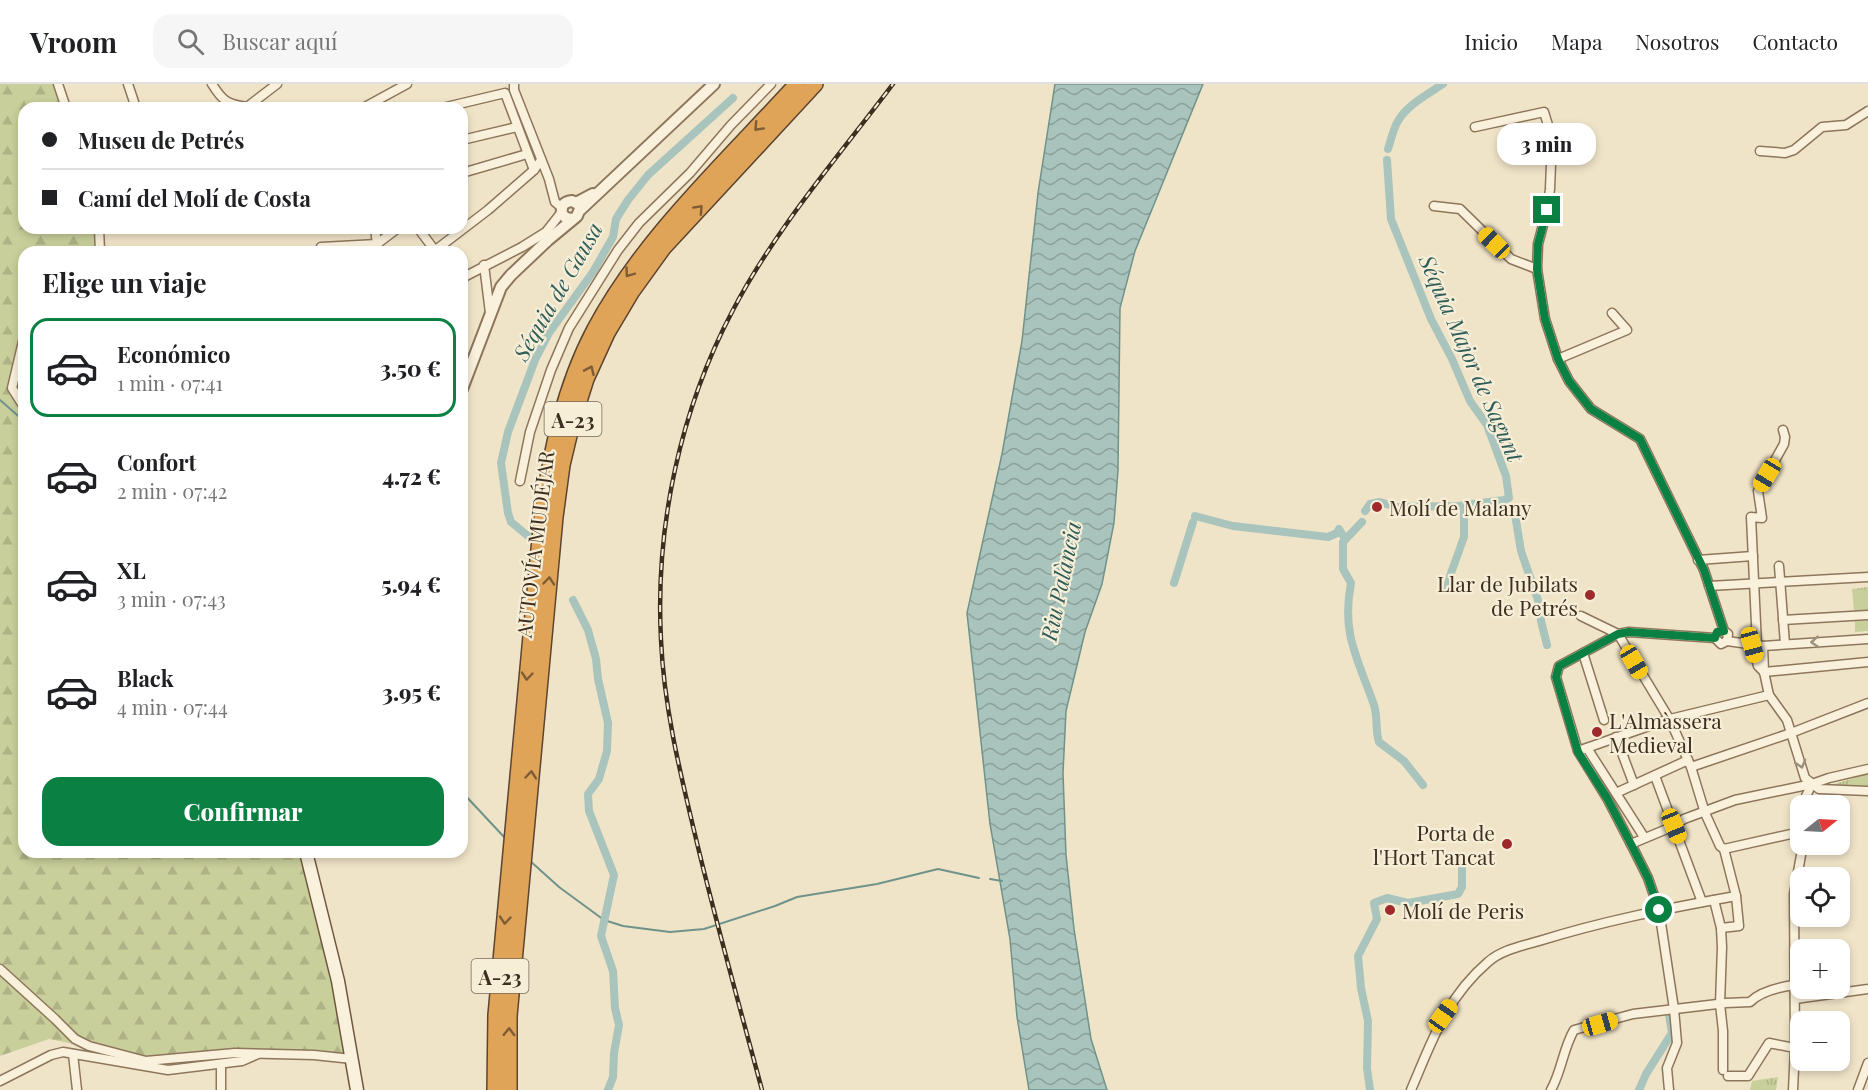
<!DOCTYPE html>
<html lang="es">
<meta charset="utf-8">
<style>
body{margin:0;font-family:"Playfair Display",serif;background:#f6f6f6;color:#202124;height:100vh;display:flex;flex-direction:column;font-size:22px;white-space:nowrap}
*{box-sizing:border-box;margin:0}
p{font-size:20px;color:#757577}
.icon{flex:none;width:33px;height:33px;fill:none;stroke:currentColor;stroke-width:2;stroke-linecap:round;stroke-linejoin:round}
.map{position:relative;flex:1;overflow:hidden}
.sheet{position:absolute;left:18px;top:162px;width:450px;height:612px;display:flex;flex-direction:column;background:#fff;border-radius:18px;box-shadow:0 3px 9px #0003}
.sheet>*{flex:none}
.hud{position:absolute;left:18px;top:18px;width:450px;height:132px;border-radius:18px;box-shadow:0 3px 9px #0003;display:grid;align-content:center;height:132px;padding:0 24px;background:#fff}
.needle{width:39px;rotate:72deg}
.fabs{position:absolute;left:1790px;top:711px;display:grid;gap:12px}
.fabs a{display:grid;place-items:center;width:60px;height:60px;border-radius:12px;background:#fff;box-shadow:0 3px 9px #0003;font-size:30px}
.end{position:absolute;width:27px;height:27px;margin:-14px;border:8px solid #0b8043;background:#fff;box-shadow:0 0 0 3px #fff}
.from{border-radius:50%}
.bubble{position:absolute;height:42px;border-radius:18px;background:#fff;box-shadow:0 3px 9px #0003;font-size:20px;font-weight:800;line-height:42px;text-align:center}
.car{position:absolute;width:18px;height:36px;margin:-18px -9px;border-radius:8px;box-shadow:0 0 4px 2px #0007;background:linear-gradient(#f5c518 24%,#345 0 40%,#f5c518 0 76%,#345 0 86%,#f5c518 0)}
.hud b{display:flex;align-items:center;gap:21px;height:57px;font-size:22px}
.hud b+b{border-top:2px solid #e0e0e0}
.hud i{width:15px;height:15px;background:#202124}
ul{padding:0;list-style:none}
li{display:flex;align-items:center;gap:18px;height:99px;margin:0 12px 9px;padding:0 12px;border:3px solid transparent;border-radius:18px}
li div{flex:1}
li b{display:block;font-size:22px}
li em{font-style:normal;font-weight:800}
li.on{border-color:#0b8043}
li>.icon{width:54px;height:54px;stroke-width:1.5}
h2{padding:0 24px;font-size:27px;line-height:72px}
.button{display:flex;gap:12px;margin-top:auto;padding:12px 24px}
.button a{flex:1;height:69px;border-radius:18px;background:#0b8043;color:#fff;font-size:24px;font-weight:800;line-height:69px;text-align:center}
header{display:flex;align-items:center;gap:36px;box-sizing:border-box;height:84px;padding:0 30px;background:#fff;border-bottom:2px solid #e0e0e0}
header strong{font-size:28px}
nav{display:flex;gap:33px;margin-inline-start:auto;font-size:21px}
.search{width:420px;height:54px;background:#f6f6f6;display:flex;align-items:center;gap:15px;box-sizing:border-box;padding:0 21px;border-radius:18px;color:#757577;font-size:22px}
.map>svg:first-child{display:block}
.grass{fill:url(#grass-tufts)}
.forest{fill:url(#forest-firs)}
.water{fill:url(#water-waves);stroke:#6f938a;stroke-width:1.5}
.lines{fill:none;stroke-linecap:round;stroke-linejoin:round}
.stream{stroke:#6f938a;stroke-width:2}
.canal{stroke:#a9c4bc;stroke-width:8}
.minor-casing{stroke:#8d765c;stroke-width:11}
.tertiary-casing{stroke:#8d765c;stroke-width:14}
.secondary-casing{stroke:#6f573f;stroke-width:15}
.motorway-casing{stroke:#5b4430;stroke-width:18}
.minor{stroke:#faf1dc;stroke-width:8}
.tertiary{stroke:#faf1dc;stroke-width:10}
.secondary{stroke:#faf1dc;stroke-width:12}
.motorway{stroke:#e0a458;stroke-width:15}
.rail-casing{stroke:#3d2e20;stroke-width:4.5}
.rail{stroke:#f7eed8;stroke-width:2;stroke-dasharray:7;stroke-linecap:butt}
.oneway{stroke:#7e5d36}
.oneway2{stroke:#9c907e}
.route{stroke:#0b8043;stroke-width:8}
.poi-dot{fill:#9e2a2b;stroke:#f7eed8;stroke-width:2}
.labels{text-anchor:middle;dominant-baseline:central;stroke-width:4.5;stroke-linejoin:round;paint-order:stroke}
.shield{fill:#f7eed8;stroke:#756857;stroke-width:1.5}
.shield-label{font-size:20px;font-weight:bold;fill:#3d2e20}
.poi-label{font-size:21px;fill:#3d2e20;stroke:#f7eed8;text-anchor:start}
.street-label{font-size:21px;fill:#3d2e20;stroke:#f7eed8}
.water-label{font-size:22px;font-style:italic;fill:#2f5d5a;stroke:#f7eed8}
</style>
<header>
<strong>Vroom</strong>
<div class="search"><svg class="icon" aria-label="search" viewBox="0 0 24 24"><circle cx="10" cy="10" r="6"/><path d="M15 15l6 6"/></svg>Buscar aquí</div>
<nav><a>Inicio</a><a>Mapa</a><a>Nosotros</a><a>Contacto</a></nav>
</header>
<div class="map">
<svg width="1868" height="1006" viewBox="0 0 1868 1006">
<defs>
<pattern id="grass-tufts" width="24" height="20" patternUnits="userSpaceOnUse" patternTransform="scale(1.5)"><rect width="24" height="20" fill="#c9cf9b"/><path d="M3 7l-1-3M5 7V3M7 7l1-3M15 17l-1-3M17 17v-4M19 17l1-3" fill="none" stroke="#aeb285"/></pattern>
<pattern id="forest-firs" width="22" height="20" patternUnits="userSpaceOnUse" patternTransform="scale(1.5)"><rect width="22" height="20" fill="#c9cf9b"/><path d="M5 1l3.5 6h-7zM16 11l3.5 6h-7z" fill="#aeb285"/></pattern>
<pattern id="water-waves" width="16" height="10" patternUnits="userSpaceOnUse" patternTransform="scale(1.5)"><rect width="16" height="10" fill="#a9c4bc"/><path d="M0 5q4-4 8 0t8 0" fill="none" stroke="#8ba098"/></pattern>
</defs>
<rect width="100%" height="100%" fill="#f0e4c8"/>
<g class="grass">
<polygon points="1868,503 1868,526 1854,528 1852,505"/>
<polygon points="1868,536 1868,547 1855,548 1855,537"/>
<polygon points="1868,690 1868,703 1824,703"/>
<polygon points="1778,993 1776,1006 1750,1006 1752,997"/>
</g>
<polygon class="forest" points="0,0 62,0 68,24 24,24 24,144 96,144 100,168 24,168 24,768 306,768 352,975 213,972 172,975 128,971 49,955 0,972"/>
<polygon class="water" points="1055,0 1203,0 1135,167 1120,224 1118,386 1114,439 1102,500 1085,548 1066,627 1063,689 1066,771 1074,845 1091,955 1107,1006 1029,1006 1017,933 1010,855 990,740 967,529 1002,370 1022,257 1038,109"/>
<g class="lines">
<g class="stream">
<polyline points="0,316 24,337"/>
<polyline points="462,708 505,754"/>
<polyline points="529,776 559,803 604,836 623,842 670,848 704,845 775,822 797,813 877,800 938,785 979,794"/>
<polyline points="990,795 1002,797"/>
</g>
<g class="canal">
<path d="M1388,65C1391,56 1393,45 1398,37C1407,21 1428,10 1443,0"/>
<polyline points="1365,427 1370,420 1380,418 1396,423 1458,422 1504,416 1509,414 1506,392 1487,341 1470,317 1452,275 1431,235 1391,135 1387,76"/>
<polyline points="1195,432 1233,442 1328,453 1337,449 1339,445 1345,455"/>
<path d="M1362,438L1343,458V485L1351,499C1341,550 1358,575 1374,621C1378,633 1375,646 1379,658L1404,677L1423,701"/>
<polyline points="528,452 511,438 508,429 501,379 508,348 535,276 549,249 593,188 613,153 616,135 628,116 648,91 733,14"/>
<polyline points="1174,499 1193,438"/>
<polyline points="1447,505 1450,492 1464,453 1464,427 1493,423 1514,424 1521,467 1540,522 1541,537 1547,561"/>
<polyline points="573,516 588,546 596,575 598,595 608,639 607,667 599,695 588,710 589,727 614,791 601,852 613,887 615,924 619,941 614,969 613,993 608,1006"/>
<polyline points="1370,1006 1367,984 1368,937 1361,904 1358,872 1377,835 1374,819 1387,814 1408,819 1458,810 1462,803 1462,774"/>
<polyline points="1639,1006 1646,990 1672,949 1669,931"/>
</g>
<g class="minor-casing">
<g id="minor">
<polyline points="58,0 66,24"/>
<polyline points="128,0 136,24"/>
<path d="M212,0C223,18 228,20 247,23L277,0"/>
<polyline points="514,0 514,6 549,95 555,118 561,123"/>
<polyline points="363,24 407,0"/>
<polyline points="442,24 505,9 534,86"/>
<polyline points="1475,43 1544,28 1552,54 1550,105 1547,126 1538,160 1537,185 1545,235 1558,275 1569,297 1591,325 1640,355 1704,486 1724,547 1728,550 1727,557"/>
<polyline points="462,56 517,43"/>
<polyline points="1760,67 1785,69 1794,66 1822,43 1846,41 1868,27"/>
<polyline points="462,89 527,70"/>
<polyline points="1434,122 1460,125 1511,175 1537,185"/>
<polyline points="99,144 100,168"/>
<polyline points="375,144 378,168"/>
<polyline points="418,144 436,168"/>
<polyline points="321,163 377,160 398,144"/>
<polyline points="433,168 488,126 534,86 541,76"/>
<polyline points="484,181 490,229"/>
<polyline points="462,194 522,163 546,148 561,129"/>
<polyline points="24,253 12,304 24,323"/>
<polyline points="1558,275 1627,246 1612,229"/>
<polyline points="520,397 530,348 551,286 569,244 618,166 639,139 690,89 731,41 771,0"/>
<polyline points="1698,476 1753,472"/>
<polyline points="1779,482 1785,560"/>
<polyline points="1709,502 1868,493"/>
<polyline points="1581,532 1618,550 1670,636 1691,683 1705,729 1720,762 1724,765 1736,812 1739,842 1721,844"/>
<polyline points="1783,536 1868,531"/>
<polyline points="1715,554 1721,560 1727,557 1763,562 1868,555"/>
<polyline points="1752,561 1758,582 1764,588"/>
<polyline points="1757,561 1751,433 1762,434 1758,407 1784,360 1785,353 1783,346"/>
<polyline points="1763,562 1764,588 1769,611 1787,636 1805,694 1819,705 1868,707"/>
<polyline points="1583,569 1604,636"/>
<polyline points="1764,588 1868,578"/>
<polyline points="1616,653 1634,701"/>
<polyline points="1587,664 1644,753"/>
<polyline points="1578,667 1666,636 1769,611"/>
<polyline points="1691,683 1791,649 1868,619"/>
<polyline points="1655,692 1702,818"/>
<polyline points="1616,709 1688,676"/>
<polyline points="1805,722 1806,712 1812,700"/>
<polyline points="1631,760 1674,742 1684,735 1735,716 1812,700 1829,694 1868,685"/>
<polyline points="1724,765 1800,748"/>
<polyline points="1714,816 1721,844 1722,863 1720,920 1723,947 1723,986"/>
<polyline points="0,885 55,935 75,955 89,962 146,977 235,969 314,971 352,975"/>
<polyline points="1795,915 1868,905"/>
<polyline points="73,970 77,1006"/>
<polyline points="1728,992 1748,992 1769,959 1795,964"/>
<polyline points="0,997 51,971 63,968 168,986 242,977 258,970"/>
<polyline points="221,1006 221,980"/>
<path d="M1411,1006C1432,957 1446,914 1488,878C1501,866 1522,862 1539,857C1603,837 1669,824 1736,812"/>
<path d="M1551,1006C1562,986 1563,965 1574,946L1633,930L1726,919L1750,918C1761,907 1780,903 1794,901"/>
<polyline points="1669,1006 1667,984 1677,959 1674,925 1659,826 1648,794 1634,766 1607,714 1578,667 1556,593 1559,582 1618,550 1629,548 1715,554"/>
<polyline points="1793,1006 1795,964 1794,810 1803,760"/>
<polyline points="1858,1006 1868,979"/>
</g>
</g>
<g class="tertiary-casing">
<g id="tertiary">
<path d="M572,135L566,134L562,130C561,122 563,118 572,117L576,119L593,110"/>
<polyline points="462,305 501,203 511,191 548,156 577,132 579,127 714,0"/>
</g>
</g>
<g class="secondary-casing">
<polyline id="secondary" points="306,768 338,897 357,1006"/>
</g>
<g class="motorway-casing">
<g id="motorway">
<path d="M495,1006L496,931L542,433C551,368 564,303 595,245C644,153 727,77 797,0"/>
<polyline points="509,1006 509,932 555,433 562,381 572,339 586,295 607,249 632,207 663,164 815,0"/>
</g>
</g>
<use href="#minor" class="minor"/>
<use href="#tertiary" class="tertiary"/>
<use href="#secondary" class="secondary"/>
<use href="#motorway" class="motorway"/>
<g class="rail-casing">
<path id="rail" d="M762,1006C740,924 717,842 697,759C681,692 664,625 661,556C655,443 680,326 733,226C776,144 838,73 893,0"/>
</g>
<use href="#rail" class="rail"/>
</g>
<defs><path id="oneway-chevron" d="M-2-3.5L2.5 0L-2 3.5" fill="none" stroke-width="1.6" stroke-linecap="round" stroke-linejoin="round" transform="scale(1.5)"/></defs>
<g class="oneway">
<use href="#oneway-chevron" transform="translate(758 43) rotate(133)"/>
<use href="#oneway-chevron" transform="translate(699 125) rotate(-47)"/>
<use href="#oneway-chevron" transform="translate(629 189) rotate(126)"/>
<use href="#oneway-chevron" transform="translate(590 286) rotate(-66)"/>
<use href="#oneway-chevron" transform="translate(549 497) rotate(-85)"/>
<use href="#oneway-chevron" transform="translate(527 592) rotate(95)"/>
<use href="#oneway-chevron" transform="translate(531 691) rotate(-85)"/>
<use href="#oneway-chevron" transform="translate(505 836) rotate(95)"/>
<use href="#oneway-chevron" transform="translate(509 948) rotate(-89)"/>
</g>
<g class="oneway2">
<use href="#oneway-chevron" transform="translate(1815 558) rotate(176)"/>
<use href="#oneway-chevron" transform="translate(1801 680) rotate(73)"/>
</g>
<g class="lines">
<polyline class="route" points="1547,126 1538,160 1537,185 1545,235 1558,275 1569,297 1591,325 1640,355 1704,486 1724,547 1717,548 1715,554 1629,548 1618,550 1559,582 1556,593 1578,668 1607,714 1634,766 1648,794 1659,826"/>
</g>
<g class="poi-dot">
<circle cx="1377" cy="423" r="6"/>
<circle cx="1590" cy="511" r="6"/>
<circle cx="1597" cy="648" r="6"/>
<circle cx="1507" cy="760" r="6"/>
<circle cx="1390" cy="826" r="6"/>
</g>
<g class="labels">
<g class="shield">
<rect x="544.5" y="318" width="57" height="34" rx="4.5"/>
<rect x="471.5" y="875" width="57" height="34" rx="4.5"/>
</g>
<g class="shield-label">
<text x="573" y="335">A-23</text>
<text x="500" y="892">A-23</text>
</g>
<g class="poi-label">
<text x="1389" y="423">Molí de Malany</text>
<text x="1578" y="499" text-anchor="end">Llar de Jubilats<tspan x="1578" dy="24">de Petrés</tspan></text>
<text x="1609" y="636">L'Almàssera<tspan x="1609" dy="24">Medieval</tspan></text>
<text x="1495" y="748" text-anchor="end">Porta de<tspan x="1495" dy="24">l'Hort Tancat</tspan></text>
<text x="1402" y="826">Molí de Peris</text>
</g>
<g class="street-label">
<text transform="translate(534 460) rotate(-83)">AUTOVÍA MUDÉJAR</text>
</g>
<g class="water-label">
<text transform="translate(557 207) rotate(-60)">Séquia de Gausa</text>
<text transform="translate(1472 274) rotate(66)">Séquia Major de Sagunt</text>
<text transform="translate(1060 497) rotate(-78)">Riu Palància</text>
</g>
</g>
</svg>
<div class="fabs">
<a><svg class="needle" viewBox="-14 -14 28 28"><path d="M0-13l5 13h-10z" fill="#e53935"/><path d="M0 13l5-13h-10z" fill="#757577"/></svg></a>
<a><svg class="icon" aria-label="locate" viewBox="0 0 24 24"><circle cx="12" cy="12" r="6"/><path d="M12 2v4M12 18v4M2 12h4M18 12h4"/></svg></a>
<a>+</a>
<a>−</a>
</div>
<i class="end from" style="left:1659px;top:826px"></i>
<i class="end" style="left:1547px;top:126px"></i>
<div class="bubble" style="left:1497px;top:39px;width:99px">3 min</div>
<i class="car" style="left:1494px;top:159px;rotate:314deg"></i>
<i class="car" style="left:1767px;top:391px;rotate:211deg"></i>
<i class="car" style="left:1752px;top:561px;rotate:165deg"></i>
<i class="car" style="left:1634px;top:578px;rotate:150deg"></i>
<i class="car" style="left:1674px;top:742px;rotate:158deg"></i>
<i class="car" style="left:1443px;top:932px;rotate:35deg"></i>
<i class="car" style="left:1600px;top:940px;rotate:74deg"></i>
<div class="hud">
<b><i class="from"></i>Museu de Petrés</b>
<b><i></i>Camí del Molí de Costa</b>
</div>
<section class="sheet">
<h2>Elige un viaje</h2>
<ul>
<li class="on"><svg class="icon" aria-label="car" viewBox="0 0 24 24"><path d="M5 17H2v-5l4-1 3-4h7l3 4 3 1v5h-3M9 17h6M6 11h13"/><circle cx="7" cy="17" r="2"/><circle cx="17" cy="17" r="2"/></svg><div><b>Económico</b><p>1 min · 07:41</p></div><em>3.50 €</em></li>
<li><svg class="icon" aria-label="car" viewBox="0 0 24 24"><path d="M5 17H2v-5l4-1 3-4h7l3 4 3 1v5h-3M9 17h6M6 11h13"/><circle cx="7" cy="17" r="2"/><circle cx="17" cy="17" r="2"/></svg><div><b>Confort</b><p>2 min · 07:42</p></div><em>4.72 €</em></li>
<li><svg class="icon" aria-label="car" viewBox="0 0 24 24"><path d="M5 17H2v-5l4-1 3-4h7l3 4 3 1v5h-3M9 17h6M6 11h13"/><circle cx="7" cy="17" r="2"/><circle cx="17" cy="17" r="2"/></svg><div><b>XL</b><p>3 min · 07:43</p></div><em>5.94 €</em></li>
<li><svg class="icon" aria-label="car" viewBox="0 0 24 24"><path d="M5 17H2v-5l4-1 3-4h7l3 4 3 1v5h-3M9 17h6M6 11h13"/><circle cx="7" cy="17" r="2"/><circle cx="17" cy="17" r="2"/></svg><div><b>Black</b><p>4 min · 07:44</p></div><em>3.95 €</em></li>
</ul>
<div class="button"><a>Confirmar</a></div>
</section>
</div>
